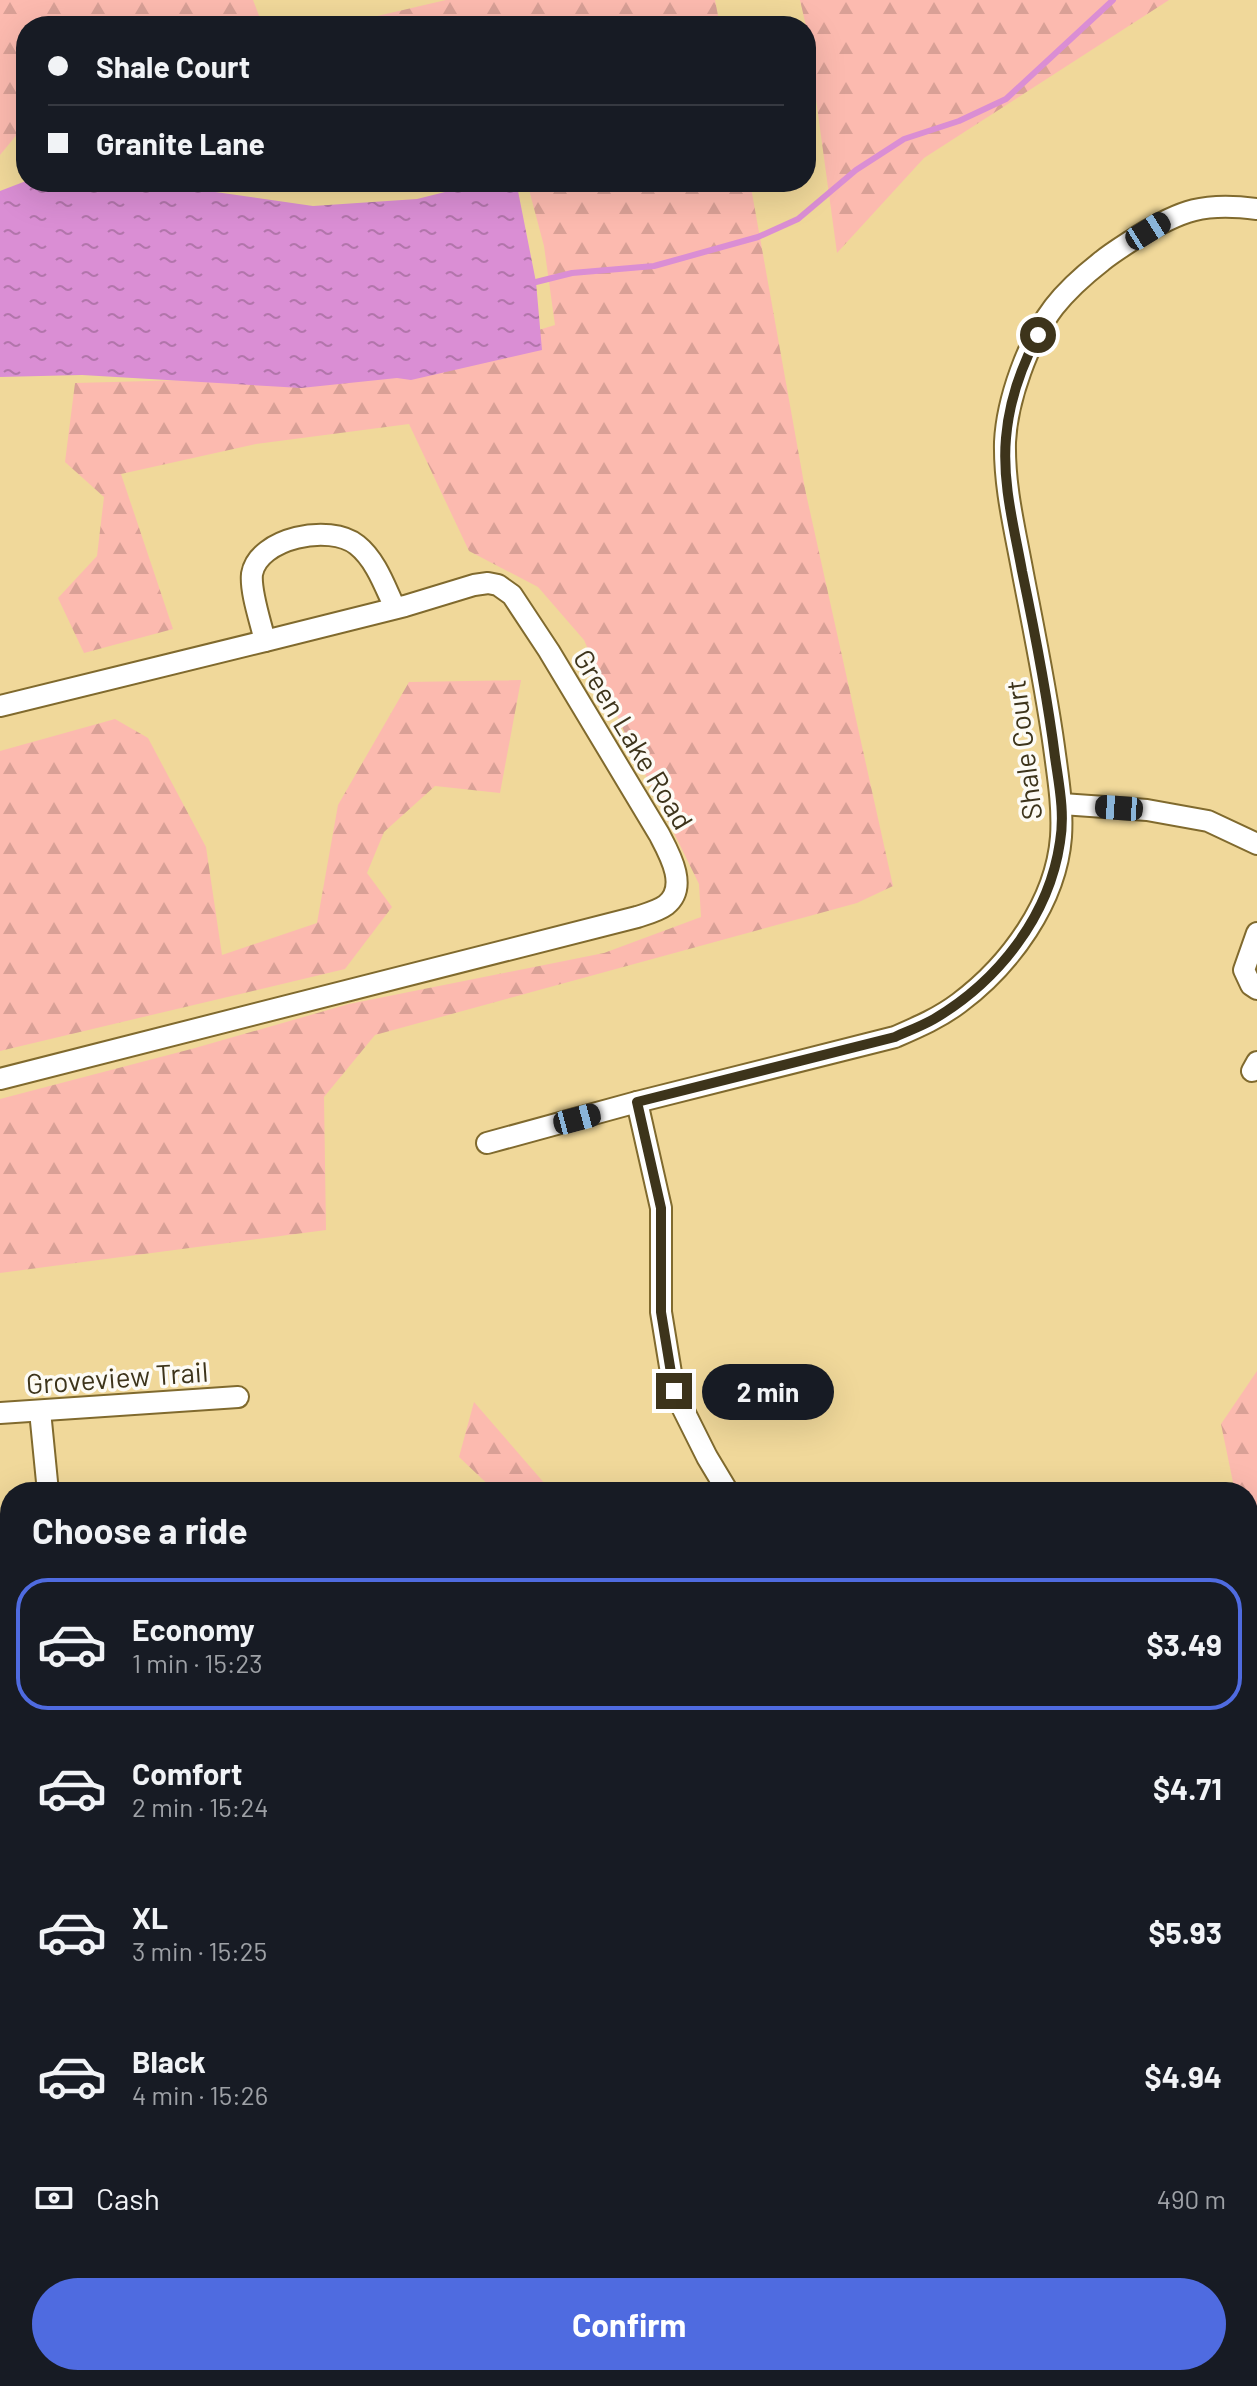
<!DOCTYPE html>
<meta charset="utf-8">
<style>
body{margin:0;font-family:Barlow,sans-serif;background:#20242c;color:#f1f3f6;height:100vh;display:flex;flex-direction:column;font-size:30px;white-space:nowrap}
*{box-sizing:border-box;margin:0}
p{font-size:26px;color:#9ea1a6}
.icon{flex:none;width:44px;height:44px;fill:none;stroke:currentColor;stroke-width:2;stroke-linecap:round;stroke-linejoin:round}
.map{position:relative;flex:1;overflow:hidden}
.panel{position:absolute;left:0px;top:1482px;width:1258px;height:904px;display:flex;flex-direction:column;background:#171b24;border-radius:32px 32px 0 0;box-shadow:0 8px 32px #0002}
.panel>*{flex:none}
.guide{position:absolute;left:16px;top:16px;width:800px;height:176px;border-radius:32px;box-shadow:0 8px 32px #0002;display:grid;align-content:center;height:176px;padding:0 32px;background:#171b24}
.end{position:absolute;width:36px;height:36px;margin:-18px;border:10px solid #3d341b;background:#fff;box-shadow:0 0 0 4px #fff}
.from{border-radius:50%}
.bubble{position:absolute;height:56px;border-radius:28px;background:#171b24;box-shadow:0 8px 32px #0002;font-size:26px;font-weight:700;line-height:56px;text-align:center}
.car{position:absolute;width:24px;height:48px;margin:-24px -12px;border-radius:10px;box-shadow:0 0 6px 2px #0007;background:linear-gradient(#222 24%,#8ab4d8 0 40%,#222 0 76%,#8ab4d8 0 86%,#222 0)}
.guide b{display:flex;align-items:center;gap:28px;height:76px;font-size:30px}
.guide b+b{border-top:2px solid #363941}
.guide i{width:20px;height:20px;background:#f1f3f6}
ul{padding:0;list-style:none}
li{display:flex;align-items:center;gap:24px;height:132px;margin:0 16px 12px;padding:0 16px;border:4px solid transparent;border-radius:32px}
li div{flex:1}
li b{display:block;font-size:30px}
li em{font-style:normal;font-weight:700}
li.on{border-color:#4f6be0}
li>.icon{width:72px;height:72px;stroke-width:1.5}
h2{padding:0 32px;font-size:36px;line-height:96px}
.pay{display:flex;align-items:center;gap:20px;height:88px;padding:0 32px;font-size:30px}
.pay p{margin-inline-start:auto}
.button{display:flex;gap:16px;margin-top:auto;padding:16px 32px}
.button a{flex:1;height:92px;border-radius:48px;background:#4f6be0;color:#fff;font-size:32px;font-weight:700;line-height:92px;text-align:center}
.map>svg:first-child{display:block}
.forest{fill:url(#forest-firs)}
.water{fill:url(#water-ripples)}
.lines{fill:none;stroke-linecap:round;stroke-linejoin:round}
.stream{stroke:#da8ed4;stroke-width:6}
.minor-casing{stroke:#806a2e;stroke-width:24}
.minor{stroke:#fff;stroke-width:20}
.route{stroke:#3d341b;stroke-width:10}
.labels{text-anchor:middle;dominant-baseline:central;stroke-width:7;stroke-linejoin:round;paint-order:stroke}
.street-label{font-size:28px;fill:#3d341b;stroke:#fdfbf5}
</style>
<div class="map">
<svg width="1257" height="2386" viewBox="0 0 1257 2386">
<defs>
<pattern id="forest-firs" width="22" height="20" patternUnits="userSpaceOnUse" patternTransform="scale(2)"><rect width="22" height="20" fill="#fcbaaf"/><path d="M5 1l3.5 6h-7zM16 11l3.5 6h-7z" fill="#d9a096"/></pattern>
<pattern id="water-ripples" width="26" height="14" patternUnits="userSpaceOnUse" patternTransform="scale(2)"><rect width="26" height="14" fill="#da8ed4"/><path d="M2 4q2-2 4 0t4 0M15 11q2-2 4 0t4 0" fill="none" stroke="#b275ab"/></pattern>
</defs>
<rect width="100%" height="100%" fill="#f0d89a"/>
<g class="forest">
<polygon points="0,0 253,0 263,26 26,26 26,133 19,132 0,155"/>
<polygon points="446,0 715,0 720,26 291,26 343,24"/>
<polygon points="800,0 1169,0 924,158 837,253 806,26"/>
<polygon points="271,182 422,182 400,187 317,192"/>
<polygon points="527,182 750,182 805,489 893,886 857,903 375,1035 324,1097 326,1230 0,1273 0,1099 195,1048 349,1004 604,953 701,917 699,884 623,729 584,640 538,587 469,551 409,424 256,444 121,474 173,629 84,653 58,598 97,556 104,497 65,462 75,383 222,379 444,359 555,325 544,246"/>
<polygon points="521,680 500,793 435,786 384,832 367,873 392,907 345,969 0,1051 0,751 115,719 148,738 206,847 222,955 317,923 338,805 409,682"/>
<polygon points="1257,1371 1257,2084 1248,2096 1248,1492 1235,1492 1221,1424"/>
<polygon points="474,1402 552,1492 496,1492 459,1457"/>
<polygon points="0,2179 10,2180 10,2268 0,2266"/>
<polygon points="174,2376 316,2376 314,2386 184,2386"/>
<polygon points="722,2376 1103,2376 1103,2386 713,2386"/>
</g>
<polygon class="water" points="26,181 145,182 313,206 417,199 485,182 512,182 518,191 536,282 542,350 411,380 397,378 301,388 82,375 0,377 0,191"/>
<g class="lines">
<g class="stream">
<polyline points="536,282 572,273 654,266 758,237 798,219 856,170 904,139 959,121 1006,99 1113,0"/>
<polyline points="1248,2061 1257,2051"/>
<polyline points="911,2386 914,2376"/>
</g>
<g class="minor-casing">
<g id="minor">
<path d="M265,641C261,623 250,592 252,574C258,538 330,523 357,545C376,560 385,587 395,608"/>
<path d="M0,706L265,641L405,606L474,585L488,583L498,585L512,595L549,651L659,834C669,853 689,887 666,905C658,911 646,914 637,917L0,1079"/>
<polyline points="1062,804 1147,810 1208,821 1257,844"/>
<polyline points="1257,933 1244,970 1251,985 1257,989"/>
<polyline points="1252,1071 1257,1062"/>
<polyline points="637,1102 661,1208 661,1312 674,1391 707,1457 728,1492"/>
<path d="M487,1143L637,1102L895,1037C918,1027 939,1018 959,1003C1010,965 1056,902 1061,837C1063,806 1058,777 1054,747C1046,689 1034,631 1023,574C1015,530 1004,487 1005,442C1007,400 1028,341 1054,307C1068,289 1084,275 1102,261C1113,252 1125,245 1137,237C1181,210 1204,202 1257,209"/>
<polyline points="40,1411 48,1492"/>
<polyline points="0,1413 238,1397"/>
<polyline points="0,2062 10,2064"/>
<polyline points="541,2386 551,2376"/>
</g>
</g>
<use href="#minor" class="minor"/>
</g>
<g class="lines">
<path class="route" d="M674,1391L661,1312V1208L637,1102L895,1037C908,1031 922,1026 934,1019C998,981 1049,917 1060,842C1065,813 1059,785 1055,757C1047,694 1035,633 1022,571C1014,527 1002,483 1006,438C1009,401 1021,367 1038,335"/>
</g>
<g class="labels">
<g class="street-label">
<text transform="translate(634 739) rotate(59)">Green Lake Road</text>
<text transform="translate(1023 750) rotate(-97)">Shale Court</text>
<text transform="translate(117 1377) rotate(-4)">Groveview Trail</text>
</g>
</g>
</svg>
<i class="end from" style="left:1038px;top:335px"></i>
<i class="end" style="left:674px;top:1391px"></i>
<div class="bubble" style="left:702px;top:1364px;width:132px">2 min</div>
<i class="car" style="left:1148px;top:231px;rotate:58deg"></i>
<i class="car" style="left:1119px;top:808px;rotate:274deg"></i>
<i class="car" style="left:577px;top:1119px;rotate:75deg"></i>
<div class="guide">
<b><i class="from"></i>Shale Court</b>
<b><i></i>Granite Lane</b>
</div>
<section class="panel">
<h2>Choose a ride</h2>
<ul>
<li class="on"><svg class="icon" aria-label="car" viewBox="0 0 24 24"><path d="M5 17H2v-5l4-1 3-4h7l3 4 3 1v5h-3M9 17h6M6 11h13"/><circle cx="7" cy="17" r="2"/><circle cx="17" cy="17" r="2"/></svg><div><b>Economy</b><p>1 min · 15:23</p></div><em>$3.49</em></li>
<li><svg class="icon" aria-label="car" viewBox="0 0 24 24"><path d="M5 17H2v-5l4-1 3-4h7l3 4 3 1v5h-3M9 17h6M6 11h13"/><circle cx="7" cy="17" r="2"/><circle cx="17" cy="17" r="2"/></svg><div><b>Comfort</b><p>2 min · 15:24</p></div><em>$4.71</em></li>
<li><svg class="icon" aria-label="car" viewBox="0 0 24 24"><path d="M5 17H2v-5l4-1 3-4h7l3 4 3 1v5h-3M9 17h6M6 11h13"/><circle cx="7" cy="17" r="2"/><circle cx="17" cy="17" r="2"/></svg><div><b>XL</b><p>3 min · 15:25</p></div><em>$5.93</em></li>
<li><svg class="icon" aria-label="car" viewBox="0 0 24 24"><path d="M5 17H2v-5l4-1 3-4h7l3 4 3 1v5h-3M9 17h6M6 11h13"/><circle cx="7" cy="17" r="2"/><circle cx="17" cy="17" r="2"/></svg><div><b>Black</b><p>4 min · 15:26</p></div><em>$4.94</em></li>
</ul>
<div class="pay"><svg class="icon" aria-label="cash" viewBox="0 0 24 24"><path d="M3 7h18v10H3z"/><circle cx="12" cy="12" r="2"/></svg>Cash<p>490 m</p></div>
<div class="button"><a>Confirm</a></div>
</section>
</div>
